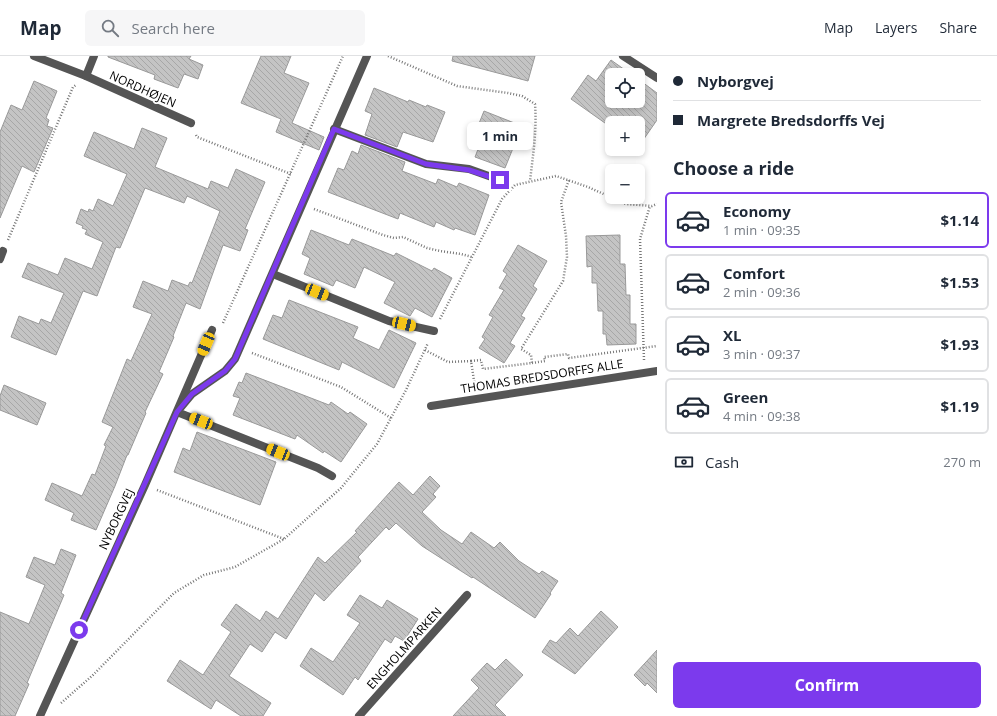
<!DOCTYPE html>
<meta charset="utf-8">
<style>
body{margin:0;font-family:"Open Sans",sans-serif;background:#f6f6f7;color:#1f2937;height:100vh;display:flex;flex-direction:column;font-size:15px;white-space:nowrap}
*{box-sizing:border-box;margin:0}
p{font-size:13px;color:#747a83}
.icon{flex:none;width:22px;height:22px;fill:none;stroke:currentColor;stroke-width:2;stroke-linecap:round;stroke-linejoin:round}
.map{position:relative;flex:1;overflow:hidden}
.drawer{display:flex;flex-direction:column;background:#fff;width:340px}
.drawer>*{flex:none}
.banner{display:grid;align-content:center;height:88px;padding:0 16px;background:#fff}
.fabs{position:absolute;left:605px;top:12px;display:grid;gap:8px}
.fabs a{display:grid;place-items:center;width:40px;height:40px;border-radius:6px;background:#fff;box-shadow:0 2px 6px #0003;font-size:20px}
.end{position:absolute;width:18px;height:18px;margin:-9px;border:5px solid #7c3aed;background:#fff;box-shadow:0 0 0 2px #fff}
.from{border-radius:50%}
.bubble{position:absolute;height:28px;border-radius:6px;background:#fff;box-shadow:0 2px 6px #0003;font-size:13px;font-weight:700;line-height:28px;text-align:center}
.car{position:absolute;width:12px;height:24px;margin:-12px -6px;border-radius:5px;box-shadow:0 0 3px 1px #0007;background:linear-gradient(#f5c518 24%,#345 0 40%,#f5c518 0 76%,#345 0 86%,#f5c518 0)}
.banner b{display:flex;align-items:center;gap:14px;height:38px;font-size:15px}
.banner b+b{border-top:1px solid #e0e1e3}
.banner i{width:10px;height:10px;background:#1f2937}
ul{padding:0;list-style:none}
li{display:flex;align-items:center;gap:12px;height:56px;margin:0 8px 6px;padding:0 8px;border:2px solid #e0e1e3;border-radius:6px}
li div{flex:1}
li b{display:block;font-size:15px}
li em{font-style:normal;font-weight:700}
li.selected{border-color:#7c3aed}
li>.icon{width:36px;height:36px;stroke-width:1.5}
h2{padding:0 16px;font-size:18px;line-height:48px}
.pay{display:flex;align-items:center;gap:10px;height:44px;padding:0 16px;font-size:15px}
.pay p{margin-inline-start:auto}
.action{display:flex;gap:8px;margin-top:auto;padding:8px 16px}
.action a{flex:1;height:46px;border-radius:6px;background:#7c3aed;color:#fff;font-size:16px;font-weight:700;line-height:46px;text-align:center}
header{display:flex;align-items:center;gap:24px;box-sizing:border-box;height:56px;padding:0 20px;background:#fff;border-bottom:1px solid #e0e1e3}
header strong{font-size:19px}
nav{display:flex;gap:22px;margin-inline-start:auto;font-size:14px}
.search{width:280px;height:36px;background:#f6f6f7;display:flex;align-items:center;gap:10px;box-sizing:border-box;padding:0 14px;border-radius:6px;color:#747a83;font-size:15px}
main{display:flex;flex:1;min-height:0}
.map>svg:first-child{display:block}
.building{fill:url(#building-back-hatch);stroke:#999}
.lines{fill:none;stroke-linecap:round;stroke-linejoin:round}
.path{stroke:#777;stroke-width:2.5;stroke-dasharray:1 2;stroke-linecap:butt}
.street{stroke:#555;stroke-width:8}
.route{stroke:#7c3aed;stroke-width:5}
.labels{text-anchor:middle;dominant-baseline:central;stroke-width:3.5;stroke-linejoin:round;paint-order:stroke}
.street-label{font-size:12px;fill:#000;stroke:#fff}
</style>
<header>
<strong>Map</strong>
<div class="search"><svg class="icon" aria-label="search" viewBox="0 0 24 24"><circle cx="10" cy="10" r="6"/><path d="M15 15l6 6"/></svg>Search here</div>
<nav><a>Map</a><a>Layers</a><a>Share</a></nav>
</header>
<main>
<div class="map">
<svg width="657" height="660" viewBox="0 0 657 660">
<defs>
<pattern id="building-back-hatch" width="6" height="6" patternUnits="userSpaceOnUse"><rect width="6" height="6" fill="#c4c4c4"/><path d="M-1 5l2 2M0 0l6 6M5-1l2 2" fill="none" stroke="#a7a7a7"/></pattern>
</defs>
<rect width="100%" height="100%" fill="#fff"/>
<g class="building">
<polygon points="108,0 191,0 189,3 203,9 198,23 184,18 178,32 154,23 155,19 108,1"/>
<polygon points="261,0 291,0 284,17 309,27 292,67 324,81 319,94 276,76 281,63 241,47"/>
<polygon points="453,0 535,0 528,25 452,5"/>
<polygon points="611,4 632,19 612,19 612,45 638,45 638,23 657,37 657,64 639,90 638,67 612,67 612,72 571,43 588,19 596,25"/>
<polygon points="34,25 57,35 46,62 49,64 47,70 53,72 34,116 22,110 0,162 0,76 11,49 22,54"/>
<polygon points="374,32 408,46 409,44 426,51 427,49 445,56 433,86 403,76 397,91 365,79 372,58 365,55"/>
<polygon points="484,55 522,70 505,112 475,101 482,83 474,80"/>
<polygon points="142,72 167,82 155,111 208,133 211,125 228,132 236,113 265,126 245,173 248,174 240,195 223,189 200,253 186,247 173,280 174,281 159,316 163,318 145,356 146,357 128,399 127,399 115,430 96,474 71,464 74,457 45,444 52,427 82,440 92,418 95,419 106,390 104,389 113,371 102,366 127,303 131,305 152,258 133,251 143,225 168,235 172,224 188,230 190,226 192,227 220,155 187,140 184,147 145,132 120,192 116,191 97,240 83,235 56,299 11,281 19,260 39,268 41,263 51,267 64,237 22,221 28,207 58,219 65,202 92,213 103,186 85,178 87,174 82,172 83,170 76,167 81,153 88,156 89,153 93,155 98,143 113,150 127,118 84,100 94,76 134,93"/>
<polygon points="361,89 405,106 402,115 436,128 438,123 457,131 459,127 489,139 475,179 455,172 454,174 436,166 434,171 400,157 398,163 328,136 338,112 344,114 352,95 358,98"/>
<polygon points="311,174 349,189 352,183 394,200 396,197 432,215 434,212 452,222 432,261 415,252 410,260 384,247 395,226 364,211 355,232 336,224 333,230 304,218 310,202 302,198"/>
<polygon points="620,179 620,208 625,208 626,239 630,239 630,268 636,268 636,288 607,289 606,278 603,278 603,255 598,255 597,227 592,227 592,210 587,211 586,180"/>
<polygon points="518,189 547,205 533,230 537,233 521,260 525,262 510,287 515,290 504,307 479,292 485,283 482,281 493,261 489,259 504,234 499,232 507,218 503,215"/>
<polygon points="289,244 358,271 353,282 379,294 389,274 416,287 394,332 342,306 339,314 263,283 273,259 282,262"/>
<polygon points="246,317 329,349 331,346 348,358 350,356 367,368 341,406 324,395 323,397 297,379 295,383 233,359 240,342 233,340 239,326 242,327"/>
<polygon points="4,329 46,347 37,369 0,354 0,340"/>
<polygon points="197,376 276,406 260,449 174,416 183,392 190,395"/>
<polygon points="430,420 440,430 433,438 436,441 422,456 441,474 462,488 471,476 494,492 500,486 519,505 539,518 542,515 558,525 550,537 551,538 535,562 473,521 472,522 422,490 396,467 389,474 386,471 358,501 361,505 324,545 315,537 286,583 275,576 262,596 250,588 229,620 271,647 263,660 241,660 216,644 211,653 167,625 180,604 203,619 231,576 221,569 236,548 260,565 266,555 278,563 318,501 325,507 357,476 355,475 399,426 413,439"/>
<polygon points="61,493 76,499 61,537 64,539 27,627 29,628 15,660 0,660 0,556 29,568 45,529 26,521 34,501 55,509"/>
<polygon points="360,539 382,552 387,544 418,563 404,585 395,580 391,587 385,583 358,624 355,621 343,639 300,610 311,592 333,606 360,567 347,559"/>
<polygon points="601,555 618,571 575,618 542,596 550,584 556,587 570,572 578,580"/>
<polygon points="657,594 657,637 647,627 645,630 634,619"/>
<polygon points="506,603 523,619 495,649 506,660 453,660 479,632 471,624 487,607 495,614"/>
</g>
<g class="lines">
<g class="path">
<path d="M388,0L457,30L508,37L522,40L535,48C537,74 533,99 530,125"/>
<polyline points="196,79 197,81 291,118"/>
<polyline points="314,153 383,179 394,182 403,181 427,192 440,195 461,198 472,201"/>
<polyline points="8,184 73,31 76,29"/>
<polyline points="440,263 502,143 515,129 556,120 588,131 626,148 652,150 657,148"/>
<polyline points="223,267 343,0"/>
<polyline points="425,294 448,306 471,305 475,331"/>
<polyline points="252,297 341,331 391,362"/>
<polyline points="644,304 640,183 650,150"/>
<polyline points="471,305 481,304 483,313 532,307 531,299 521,293 563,225 567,201 566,180 561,146 569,124"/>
<polyline points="532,307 545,305 544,301 568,298 569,302 657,290"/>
<polyline points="157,434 284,483"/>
<polyline points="61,647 93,619 174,537 204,519 235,511 284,483 341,432 377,388 406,334 428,287"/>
</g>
<g class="street">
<polyline points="34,0 86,20 191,67"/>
<polyline points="623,0 657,22"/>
<polyline points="86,20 94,0"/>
<polyline points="334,73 426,108 469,113 500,124"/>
<polyline points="0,203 3,195"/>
<polyline points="273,218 389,265 434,275"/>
<polyline points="431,350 657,315"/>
<polyline points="332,420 318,412 177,356 192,338 225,315 235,303 367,0"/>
<polyline points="40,660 145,429 212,274"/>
<polyline points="359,660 467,539"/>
</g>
</g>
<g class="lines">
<polyline class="route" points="79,574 177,356 192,338 225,315 235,303 334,73 426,108 469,114 500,124"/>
</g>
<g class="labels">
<g class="street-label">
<text transform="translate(143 33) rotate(24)">NORDHØJEN</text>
<text transform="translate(542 320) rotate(-9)">THOMAS BREDSDORFFS ALLE</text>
<text transform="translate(116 463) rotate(-65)">NYBORGVEJ</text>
<text transform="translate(404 592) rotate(-48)">ENGHOLMPARKEN</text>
</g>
</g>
</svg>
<div class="fabs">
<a><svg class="icon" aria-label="locate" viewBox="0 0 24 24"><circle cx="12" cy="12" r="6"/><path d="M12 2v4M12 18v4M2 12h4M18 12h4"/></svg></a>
<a>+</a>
<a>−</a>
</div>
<i class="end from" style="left:79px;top:574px"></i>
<i class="end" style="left:500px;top:124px"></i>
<div class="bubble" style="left:467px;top:66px;width:66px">1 min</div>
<i class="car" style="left:317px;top:236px;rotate:112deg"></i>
<i class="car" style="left:404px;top:268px;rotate:103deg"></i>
<i class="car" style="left:206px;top:288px;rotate:203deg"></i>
<i class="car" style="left:201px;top:365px;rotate:291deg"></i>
<i class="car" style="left:278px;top:396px;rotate:292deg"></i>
</div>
<section class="drawer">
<div class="banner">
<b><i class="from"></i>Nyborgvej</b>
<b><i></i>Margrete Bredsdorffs Vej</b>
</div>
<h2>Choose a ride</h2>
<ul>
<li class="selected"><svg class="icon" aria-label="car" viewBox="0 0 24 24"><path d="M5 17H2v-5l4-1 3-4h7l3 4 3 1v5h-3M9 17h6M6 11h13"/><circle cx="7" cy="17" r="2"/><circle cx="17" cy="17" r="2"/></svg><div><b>Economy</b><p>1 min · 09:35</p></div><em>$1.14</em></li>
<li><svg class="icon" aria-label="car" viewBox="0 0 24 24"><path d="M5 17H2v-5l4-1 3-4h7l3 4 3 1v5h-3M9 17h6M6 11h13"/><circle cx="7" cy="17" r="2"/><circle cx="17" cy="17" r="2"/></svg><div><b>Comfort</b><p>2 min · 09:36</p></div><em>$1.53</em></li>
<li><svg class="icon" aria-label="car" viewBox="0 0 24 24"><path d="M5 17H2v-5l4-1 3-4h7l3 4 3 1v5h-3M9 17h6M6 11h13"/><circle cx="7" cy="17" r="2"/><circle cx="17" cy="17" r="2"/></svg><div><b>XL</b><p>3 min · 09:37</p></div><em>$1.93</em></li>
<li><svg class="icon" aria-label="car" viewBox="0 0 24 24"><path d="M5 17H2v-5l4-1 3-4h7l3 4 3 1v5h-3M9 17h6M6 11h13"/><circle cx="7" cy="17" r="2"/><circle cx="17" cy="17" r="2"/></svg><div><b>Green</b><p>4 min · 09:38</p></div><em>$1.19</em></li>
</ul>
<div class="pay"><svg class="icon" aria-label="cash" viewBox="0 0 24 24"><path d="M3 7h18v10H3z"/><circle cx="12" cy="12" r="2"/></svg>Cash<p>270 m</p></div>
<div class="action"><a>Confirm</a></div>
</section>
</main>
